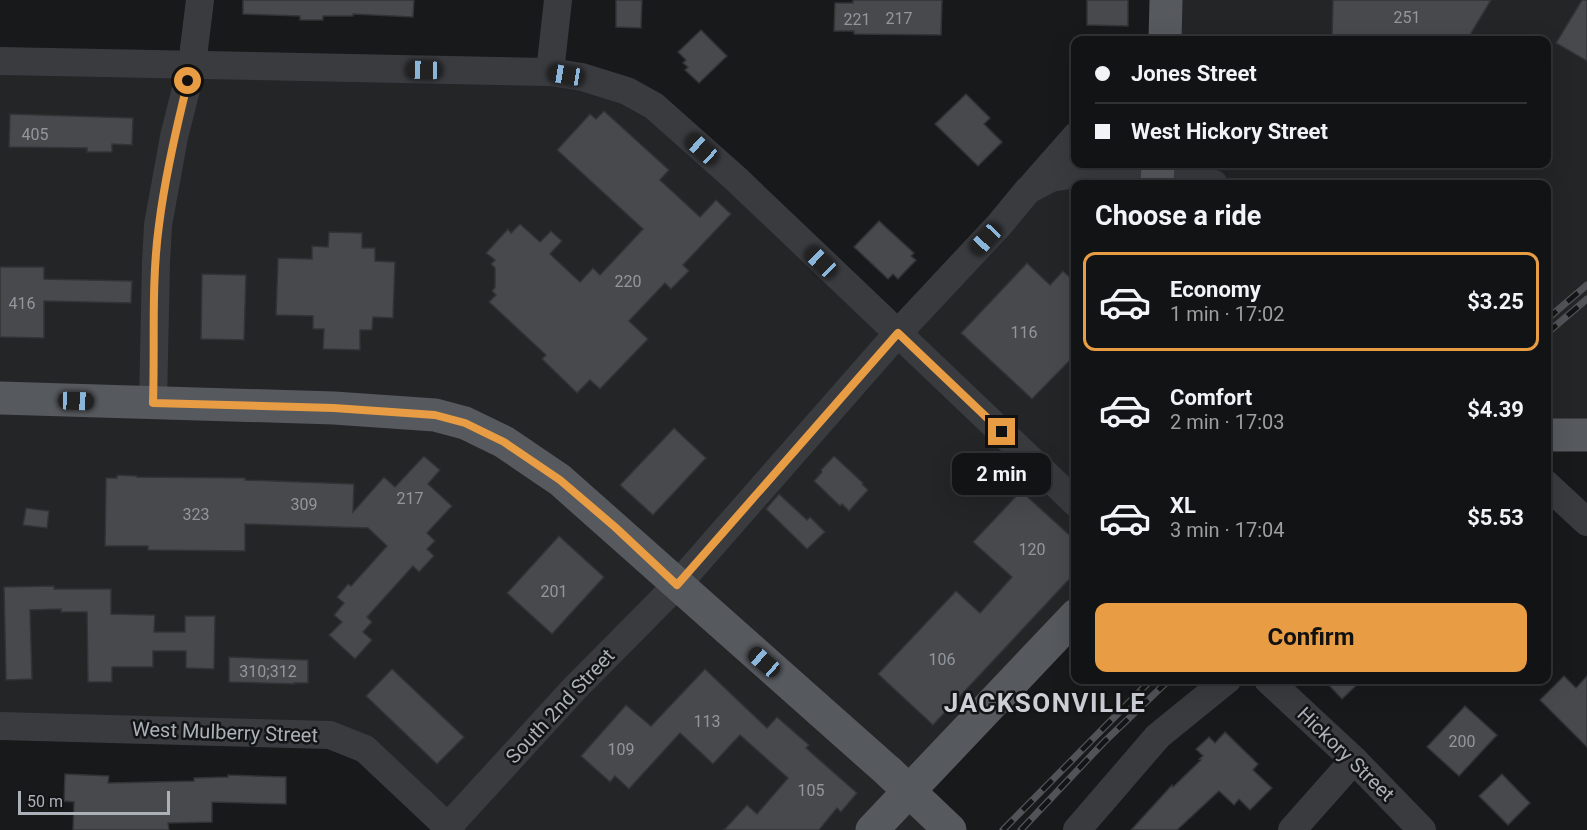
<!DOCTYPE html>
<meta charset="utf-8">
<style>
body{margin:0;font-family:Roboto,sans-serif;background:#1b1c1d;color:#f1f3f6;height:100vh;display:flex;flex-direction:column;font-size:22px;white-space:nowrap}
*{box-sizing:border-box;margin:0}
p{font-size:20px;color:#9c9ea0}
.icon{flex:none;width:33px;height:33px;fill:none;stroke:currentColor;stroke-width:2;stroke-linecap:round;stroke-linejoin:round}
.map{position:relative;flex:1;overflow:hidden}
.sheet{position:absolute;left:1071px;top:180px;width:480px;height:504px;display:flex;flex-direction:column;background:#121314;border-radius:12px;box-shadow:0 6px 24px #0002,0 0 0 2px #313234}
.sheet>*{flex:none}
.guide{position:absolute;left:1071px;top:36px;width:480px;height:132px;border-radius:12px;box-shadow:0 6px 24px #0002,0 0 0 2px #313234;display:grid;align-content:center;height:132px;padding:0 24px;background:#121314}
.scale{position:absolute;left:18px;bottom:15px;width:152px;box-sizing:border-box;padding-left:6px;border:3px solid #abb1b9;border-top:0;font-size:16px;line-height:21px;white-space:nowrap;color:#abb1b9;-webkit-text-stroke:4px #131415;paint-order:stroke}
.end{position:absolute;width:27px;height:27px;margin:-14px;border:8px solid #e89c43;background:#111;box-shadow:0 0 0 3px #111}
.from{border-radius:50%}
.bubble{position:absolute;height:42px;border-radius:12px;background:#121314;box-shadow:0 6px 24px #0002,0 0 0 2px #313234;font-size:20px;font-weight:700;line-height:42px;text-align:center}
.car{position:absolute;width:18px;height:36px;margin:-18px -9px;border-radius:8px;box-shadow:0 0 4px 2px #0007;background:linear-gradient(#222 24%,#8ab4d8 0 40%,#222 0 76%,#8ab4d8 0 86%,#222 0)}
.guide b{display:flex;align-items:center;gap:21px;height:57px;font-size:22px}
.guide b+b{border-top:2px solid #313234}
.guide i{width:15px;height:15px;background:#f1f3f6}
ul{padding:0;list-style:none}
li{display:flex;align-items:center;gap:18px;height:99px;margin:0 12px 9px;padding:0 12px;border:3px solid transparent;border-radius:12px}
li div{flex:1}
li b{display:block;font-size:22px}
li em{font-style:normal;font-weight:700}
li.selected{border-color:#e89c43}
li>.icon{width:54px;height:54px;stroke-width:1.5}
h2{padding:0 24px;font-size:27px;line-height:72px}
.primary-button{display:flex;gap:12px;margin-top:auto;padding:12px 24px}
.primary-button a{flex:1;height:69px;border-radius:12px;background:#e89c43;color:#111;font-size:24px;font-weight:700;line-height:69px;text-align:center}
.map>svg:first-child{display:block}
.built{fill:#242527}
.building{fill:#47494d;stroke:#333336;stroke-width:1.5}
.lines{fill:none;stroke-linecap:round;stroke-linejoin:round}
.minor{stroke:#3a3b3f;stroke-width:28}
.major{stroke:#56595e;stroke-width:33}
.rail-casing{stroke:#515358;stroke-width:7}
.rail{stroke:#131415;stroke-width:4.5;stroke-dasharray:14;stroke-linecap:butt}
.major-bridge{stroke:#56595e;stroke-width:33}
.route{stroke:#e89c43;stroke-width:8}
.labels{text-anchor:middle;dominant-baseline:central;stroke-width:5;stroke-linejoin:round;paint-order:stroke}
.number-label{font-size:16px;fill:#92979e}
.street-label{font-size:20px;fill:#abb1b9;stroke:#131415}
.district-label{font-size:26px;font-weight:bold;letter-spacing:1.5px;fill:#ccd0d6;stroke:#131415}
</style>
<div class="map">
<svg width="1587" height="830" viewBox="0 0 1587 830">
<rect width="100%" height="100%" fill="#18191a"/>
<g class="built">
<polygon points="1166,0 1587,0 1587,285 1547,320 1546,184 1076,184 1075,614 907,789 950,830 451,830 365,749 0,726 0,61 356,69 627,91 899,332 1028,190 1158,164 1546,164 1546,40 1165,40"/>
<polygon points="1587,288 1587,435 1547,435 1547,322"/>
</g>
<g class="building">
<polygon points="243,0 414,0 413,17 353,14 353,16 323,16 323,20 300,20 300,16 243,14"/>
<polygon points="616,0 642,0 641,28 616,27"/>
<polygon points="853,0 942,0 941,35 854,34 854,31 834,31 835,3 853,3"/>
<polygon points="1087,0 1128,0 1128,26 1087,25"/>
<polygon points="1333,0 1491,0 1467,40 1342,40 1342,38 1332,38"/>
<polygon points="1582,0 1587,0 1587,61 1556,43"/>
<polygon points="701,30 727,56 699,83 685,70 688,67 683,63 686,60 678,52"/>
<polygon points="966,94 990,118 984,124 1002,142 978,166 935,124"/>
<polygon points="604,111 669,170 660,180 700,217 716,200 731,214 683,265 689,271 671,289 665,283 629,321 648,339 600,389 590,380 577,393 542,359 546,355 489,302 496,295 492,291 495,287 495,268 491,264 495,260 486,253 508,229 511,233 520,224 540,242 551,231 562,241 550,254 580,282 593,268 600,275 643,229 557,150 590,114 596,119"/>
<polygon points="10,114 133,118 132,145 112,144 112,152 87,152 87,148 9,147"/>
<polygon points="879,221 914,253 911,256 916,260 898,279 893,274 888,279 854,247"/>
<polygon points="329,232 362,233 362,248 375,248 375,261 395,262 393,318 373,317 372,330 360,330 360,350 323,349 324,329 313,329 313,316 276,315 278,258 312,259 312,246 328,247"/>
<polygon points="1027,263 1050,285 1063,271 1076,283 1076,354 1032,399 961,333"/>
<polygon points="0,267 44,267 44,279 132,281 131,303 44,301 44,338 0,337"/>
<polygon points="202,274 246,275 244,340 201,339"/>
<polygon points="674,428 706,458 653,515 620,485"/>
<polygon points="424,456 440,470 428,484 452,506 427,533 435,541 427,549 434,556 419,572 413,566 367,617 372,622 363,632 372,640 355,659 329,635 342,622 334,615 344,603 337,597 348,584 351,586 387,546 368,528 245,524 245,551 148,550 148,546 105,546 106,478 117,478 117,475 137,476 137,477 245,478 245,480 354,484 353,512 384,477 395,487"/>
<polygon points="834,456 863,483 862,484 868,490 849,511 842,504 840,506 814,481 822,472 821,470"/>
<polygon points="1021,491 1076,541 1076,572 933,725 878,674 956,591 980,613 1012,577 973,542"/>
<polygon points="779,494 807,520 810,517 825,532 807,549 766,509"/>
<polygon points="26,508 49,511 47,528 23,525"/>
<polygon points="559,536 604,577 552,634 507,593"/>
<polygon points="54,586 54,589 111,589 111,614 155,615 154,632 185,632 185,616 215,616 214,669 186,668 186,651 153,651 153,667 112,667 112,682 88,682 87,612 61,612 61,609 30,610 32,679 6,680 4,587"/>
<polygon points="229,657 308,660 308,683 294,683 294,684 229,682"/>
<polygon points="392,669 464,737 437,764 366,696"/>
<polygon points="705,669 767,728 777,717 809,745 806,748 857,793 841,812 837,808 819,830 724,830 747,805 757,814 788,778 740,735 713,764 680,733 629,789 615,776 610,782 581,756 626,705 651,726"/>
<polygon points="1564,676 1576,688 1587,676 1587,747 1540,700"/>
<polygon points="1324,680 1362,680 1342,699"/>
<polygon points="1465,706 1497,735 1459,776 1427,747"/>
<polygon points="1225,732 1258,764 1253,770 1272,788 1250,810 1239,799 1234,805 1219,791 1177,830 1131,830 1172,785 1173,787 1201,760 1199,759 1203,756 1196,749 1209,737 1215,743"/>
<polygon points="65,774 109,776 108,783 194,781 194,778 228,777 228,775 286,777 286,804 212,802 212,822 168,823 169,830 73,830 74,802 64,801"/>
<polygon points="1502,774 1530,803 1508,825 1479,796"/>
</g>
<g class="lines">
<g class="minor">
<polyline points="0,61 550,72 582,77 627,91 654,106 735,178 1076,503"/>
<polyline points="550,72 558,0"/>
<polyline points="1032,186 1076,136"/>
<polyline points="153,403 156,263 158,225 174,137 192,65 200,0"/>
<polyline points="1546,484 1587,522"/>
<polyline points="1268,680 1354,760 1422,830"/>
<polyline points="0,726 330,735 365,749 451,830"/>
<polyline points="445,830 574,689 677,585 898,333 1000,224 1028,190 1051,178 1069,175 1158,178 1214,184"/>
<polyline points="1077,830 1158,736 1227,680"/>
<polyline points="1292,830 1354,760"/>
</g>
<g class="major">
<polyline points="1165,40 1166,0"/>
<polyline points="1157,184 1158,164"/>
<polyline points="0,398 334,408 435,415 465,423 504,442 560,480 889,772"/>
<polyline points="1546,435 1587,435"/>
<polyline points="872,830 1076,615"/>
</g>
<g class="rail-casing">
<g id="rail">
<polyline points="1546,320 1587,285"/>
<polyline points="1546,334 1587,299"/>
<polyline points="1003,830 1151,680"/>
<polyline points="1021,830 1104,742 1169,680"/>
</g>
</g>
<use href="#rail" class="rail"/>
<polyline class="major-bridge" points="889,772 950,830"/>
</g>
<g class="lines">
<path class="route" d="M188,81C176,129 165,176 159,225C151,283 155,344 153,403L334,408L435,415L465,423L504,442L560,480L615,527L677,585L898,333L1002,432"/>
</g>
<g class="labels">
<g class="number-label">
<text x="1407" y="17">251</text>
<text x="899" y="18">217</text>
<text x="857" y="19">221</text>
<text x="35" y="134">405</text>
<text x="628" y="281">220</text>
<text x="22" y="303">416</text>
<text x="1024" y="332">116</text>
<text x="410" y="498">217</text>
<text x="304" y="504">309</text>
<text x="196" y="514">323</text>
<text x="1032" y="549">120</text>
<text x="554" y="591">201</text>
<text x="942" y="659">106</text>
<text x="268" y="671">310;312</text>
<text x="707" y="721">113</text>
<text x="1462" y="741">200</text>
<text x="621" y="749">109</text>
<text x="811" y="790">105</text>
</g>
<g class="street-label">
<text transform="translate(560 706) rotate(-47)">South 2nd Street</text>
<text transform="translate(225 732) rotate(2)">West Mulberry Street</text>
<text transform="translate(1346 754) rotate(44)">Hickory Street</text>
</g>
<g class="district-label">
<text x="1045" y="703">JACKSONVILLE</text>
</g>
</g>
</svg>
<div class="scale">50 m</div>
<i class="end from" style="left:188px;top:81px"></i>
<i class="end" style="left:1002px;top:432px"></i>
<div class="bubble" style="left:952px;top:453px;width:99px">2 min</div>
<i class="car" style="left:424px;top:70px;rotate:271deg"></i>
<i class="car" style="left:566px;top:75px;rotate:279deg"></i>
<i class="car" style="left:702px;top:149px;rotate:312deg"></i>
<i class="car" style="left:986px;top:239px;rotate:223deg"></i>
<i class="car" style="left:821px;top:262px;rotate:314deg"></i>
<i class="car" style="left:76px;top:401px;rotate:92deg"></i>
<i class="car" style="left:764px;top:662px;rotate:311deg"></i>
<div class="guide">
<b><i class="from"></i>Jones Street</b>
<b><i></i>West Hickory Street</b>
</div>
<section class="sheet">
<h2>Choose a ride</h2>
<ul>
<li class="selected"><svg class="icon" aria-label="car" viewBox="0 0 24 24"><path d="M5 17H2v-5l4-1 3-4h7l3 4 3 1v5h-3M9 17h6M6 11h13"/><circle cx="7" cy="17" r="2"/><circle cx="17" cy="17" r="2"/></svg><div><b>Economy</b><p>1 min · 17:02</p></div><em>$3.25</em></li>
<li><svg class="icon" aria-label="car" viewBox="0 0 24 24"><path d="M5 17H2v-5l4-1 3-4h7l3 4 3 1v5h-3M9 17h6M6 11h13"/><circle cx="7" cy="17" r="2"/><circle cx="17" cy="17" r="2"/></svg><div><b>Comfort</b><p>2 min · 17:03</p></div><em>$4.39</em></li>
<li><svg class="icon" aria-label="car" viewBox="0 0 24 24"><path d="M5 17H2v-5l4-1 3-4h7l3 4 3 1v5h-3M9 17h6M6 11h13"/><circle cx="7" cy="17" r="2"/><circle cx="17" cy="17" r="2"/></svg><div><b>XL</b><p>3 min · 17:04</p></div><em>$5.53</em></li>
</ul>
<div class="primary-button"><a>Confirm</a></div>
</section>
</div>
